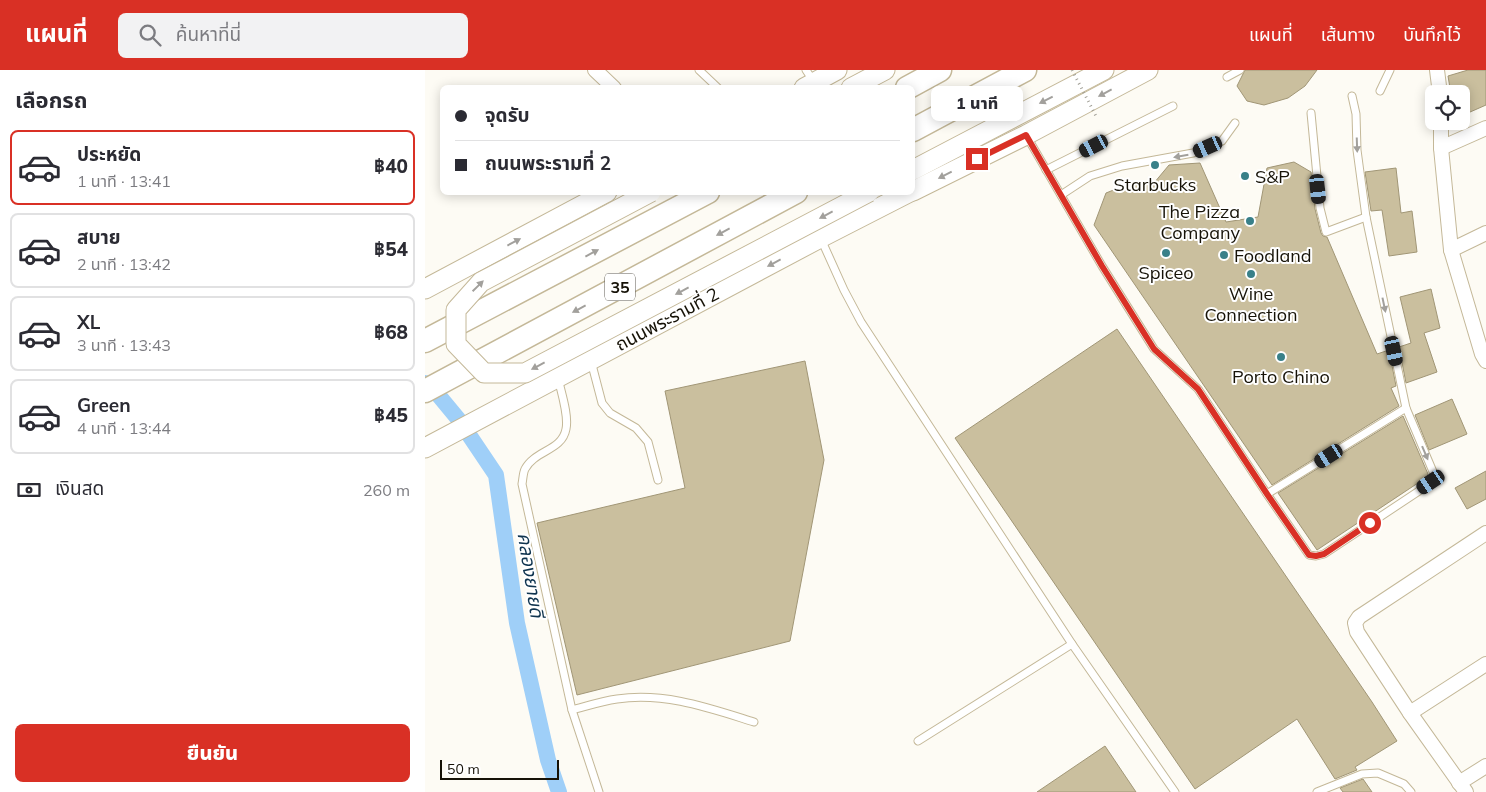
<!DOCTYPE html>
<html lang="th">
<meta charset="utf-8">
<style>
body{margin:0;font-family:Mulish,"Noto Sans Thai",sans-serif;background:#f2f2f3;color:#2b2b33;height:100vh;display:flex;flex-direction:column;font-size:19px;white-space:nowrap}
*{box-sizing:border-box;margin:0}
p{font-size:16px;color:#7c7c81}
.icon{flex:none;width:28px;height:28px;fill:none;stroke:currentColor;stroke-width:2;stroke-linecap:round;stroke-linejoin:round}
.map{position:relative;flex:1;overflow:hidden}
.sheet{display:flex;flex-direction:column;background:#fff;width:425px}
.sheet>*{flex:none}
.top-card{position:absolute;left:15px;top:15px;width:475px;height:110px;border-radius:8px;box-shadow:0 2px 12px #0003;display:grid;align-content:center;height:110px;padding:0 15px;background:#fff}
.buttons{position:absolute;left:1000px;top:15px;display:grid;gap:10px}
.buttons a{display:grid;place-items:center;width:45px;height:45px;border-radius:8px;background:#fff;box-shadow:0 2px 12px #0003;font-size:25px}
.scale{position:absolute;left:15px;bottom:12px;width:119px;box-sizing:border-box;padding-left:5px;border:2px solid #161207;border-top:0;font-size:14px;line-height:18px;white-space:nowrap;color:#161207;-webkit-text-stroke:4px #fff;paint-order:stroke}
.end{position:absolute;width:22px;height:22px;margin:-11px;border:6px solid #d93025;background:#fff;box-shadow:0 0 0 2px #fff}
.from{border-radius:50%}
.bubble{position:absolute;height:35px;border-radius:8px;background:#fff;box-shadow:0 2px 12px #0003;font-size:16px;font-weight:800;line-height:35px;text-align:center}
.car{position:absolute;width:15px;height:30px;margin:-15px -8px;border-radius:6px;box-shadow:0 0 4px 1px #0007;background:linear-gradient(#222 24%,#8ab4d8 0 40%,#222 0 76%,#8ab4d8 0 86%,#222 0)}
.top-card b{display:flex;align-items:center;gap:18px;height:48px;font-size:19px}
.top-card b+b{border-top:1px solid #e1e1e2}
.top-card i{width:12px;height:12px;background:#2b2b33}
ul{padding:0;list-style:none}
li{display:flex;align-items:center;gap:15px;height:75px;margin:0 10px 8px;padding:0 5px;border:2px solid #e1e1e2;border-radius:8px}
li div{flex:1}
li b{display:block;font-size:19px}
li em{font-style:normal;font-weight:800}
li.active{border-color:#d93025}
li>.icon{width:45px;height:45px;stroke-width:1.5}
h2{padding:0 15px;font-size:22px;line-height:60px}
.pay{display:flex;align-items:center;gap:12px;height:55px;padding:0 15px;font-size:19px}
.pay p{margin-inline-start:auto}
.primary-button{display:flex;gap:10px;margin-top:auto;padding:10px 15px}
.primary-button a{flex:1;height:58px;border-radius:8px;background:#d93025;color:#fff;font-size:20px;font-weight:800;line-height:58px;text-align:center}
header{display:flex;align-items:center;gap:30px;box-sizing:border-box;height:70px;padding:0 25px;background:#d93025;color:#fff}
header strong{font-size:24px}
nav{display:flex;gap:28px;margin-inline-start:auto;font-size:18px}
.search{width:350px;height:45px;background:#f2f2f3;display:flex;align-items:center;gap:12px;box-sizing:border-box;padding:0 18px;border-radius:8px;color:#7c7c81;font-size:19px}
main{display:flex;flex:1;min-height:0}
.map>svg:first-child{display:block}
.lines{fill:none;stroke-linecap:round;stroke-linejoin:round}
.canal{stroke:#9fcff8;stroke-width:16}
.building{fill:#cabf9e;stroke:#a19676}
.service-casing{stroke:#c4b898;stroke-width:9}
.minor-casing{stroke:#c4b898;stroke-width:16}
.secondary-casing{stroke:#c4b898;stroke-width:21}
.trunk-casing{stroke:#c4b898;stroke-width:25}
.service{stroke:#fff;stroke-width:7}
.minor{stroke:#fff;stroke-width:14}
.secondary{stroke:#fff;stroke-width:19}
.trunk{stroke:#fff;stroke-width:22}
.secondary-bridge-casing{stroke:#c4b898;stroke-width:21;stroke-linecap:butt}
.path-bridge{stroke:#a2a097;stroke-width:3;stroke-dasharray:1 4;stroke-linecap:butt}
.secondary-bridge{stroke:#fff;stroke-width:19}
.oneway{fill:#a2a09c}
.route{stroke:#d93025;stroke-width:6}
.poi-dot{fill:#398089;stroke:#fff;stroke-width:2}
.labels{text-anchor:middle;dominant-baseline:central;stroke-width:4;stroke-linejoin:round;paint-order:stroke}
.shield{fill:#fff;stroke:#5c5951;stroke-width:1}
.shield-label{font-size:16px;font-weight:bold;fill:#161207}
.poi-label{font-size:18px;fill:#161207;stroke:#fff}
.street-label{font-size:18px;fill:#161207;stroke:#fff}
.water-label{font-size:19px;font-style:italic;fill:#0f344f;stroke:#fff}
</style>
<header>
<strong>แผนที่</strong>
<div class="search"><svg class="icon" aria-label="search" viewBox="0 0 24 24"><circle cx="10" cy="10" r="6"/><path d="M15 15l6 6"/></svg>ค้นหาที่นี่</div>
<nav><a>แผนที่</a><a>เส้นทาง</a><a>บันทึกไว้</a></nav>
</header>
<main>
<section class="sheet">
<h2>เลือกรถ</h2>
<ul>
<li class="active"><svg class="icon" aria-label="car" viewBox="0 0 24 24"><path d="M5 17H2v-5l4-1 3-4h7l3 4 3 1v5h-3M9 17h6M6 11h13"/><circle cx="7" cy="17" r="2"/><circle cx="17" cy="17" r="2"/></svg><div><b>ประหยัด</b><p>1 นาที · 13:41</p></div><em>฿40</em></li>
<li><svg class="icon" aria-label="car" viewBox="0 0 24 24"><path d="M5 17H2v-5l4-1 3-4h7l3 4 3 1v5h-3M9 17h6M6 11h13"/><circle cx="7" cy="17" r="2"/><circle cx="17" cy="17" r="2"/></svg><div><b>สบาย</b><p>2 นาที · 13:42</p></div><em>฿54</em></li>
<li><svg class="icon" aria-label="car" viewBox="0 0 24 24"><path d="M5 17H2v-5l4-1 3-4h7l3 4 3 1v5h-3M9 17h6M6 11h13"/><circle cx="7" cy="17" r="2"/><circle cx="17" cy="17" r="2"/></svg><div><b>XL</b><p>3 นาที · 13:43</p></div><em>฿68</em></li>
<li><svg class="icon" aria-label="car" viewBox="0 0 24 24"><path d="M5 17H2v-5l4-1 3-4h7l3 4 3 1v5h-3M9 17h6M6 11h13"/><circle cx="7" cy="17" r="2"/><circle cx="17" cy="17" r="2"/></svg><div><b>Green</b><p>4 นาที · 13:44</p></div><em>฿45</em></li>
</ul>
<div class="pay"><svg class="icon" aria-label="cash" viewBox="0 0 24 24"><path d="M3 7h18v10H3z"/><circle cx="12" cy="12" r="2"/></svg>เงินสด<p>260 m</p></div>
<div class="primary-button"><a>ยืนยัน</a></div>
</section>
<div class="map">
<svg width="1061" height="722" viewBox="0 0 1061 722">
<rect width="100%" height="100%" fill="#fdfbf4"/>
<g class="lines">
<polyline class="canal" points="0,313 10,321 34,350 71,405 92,553 123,690 134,722"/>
</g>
<g class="building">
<polygon points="820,0 892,0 880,16 863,28 839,35 822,31 812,16"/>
<polygon points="1043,0 1061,0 1061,35 1036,46 1036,24 1026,24 1023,6"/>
<polygon points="869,92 886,102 890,139 896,163 898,166 902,167 952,284 964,280 971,316 966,318 974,336 847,415 669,155 681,123 709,112 729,113 744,95 775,93 801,152 833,147 842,98"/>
<polygon points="971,98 976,143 987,141 992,182 964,186 957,140 946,141 940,102"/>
<polygon points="1006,219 1015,258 999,263 1012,302 981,313 974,277 986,273 975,227"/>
<polygon points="692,259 947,632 972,671 930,697 932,700 910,709 872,649 770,719 530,368"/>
<polygon points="380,291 399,390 365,571 152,625 112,453 260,418 240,321"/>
<polygon points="1027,329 1042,364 1004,380 990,345"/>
<polygon points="978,346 1003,404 1002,407 892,480 853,423"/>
<polygon points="1061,401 1061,429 1042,439 1030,418"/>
<polygon points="680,676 711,722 612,722"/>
<polygon points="938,709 947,722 918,722 915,718"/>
</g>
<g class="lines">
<g class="service-casing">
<g id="service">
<polyline points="274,0 293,18"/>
<polyline points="381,0 389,12"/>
<polyline points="802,7 815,0"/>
<polyline points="955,21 965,0"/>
<polyline points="886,43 895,138 901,162 941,147"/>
<polyline points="601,65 677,196 729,279 773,319 842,424 884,485 891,486 899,484 1006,413 1009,404 981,338 941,147 932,80 931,44 927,26"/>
<polyline points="621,100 748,36"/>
<polyline points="636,125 665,106 697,96 768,83 797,71 810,53"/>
<polyline points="396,169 419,220 436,252 647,574 750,722"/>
<polyline points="166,291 177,333 185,343 211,358 223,372 233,410"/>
<path d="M133,308C136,322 144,345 141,359C137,381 110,380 100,399C98,403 98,409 97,414L147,640L174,722"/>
<polyline points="842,424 981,338"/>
<path d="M147,640C162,636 177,631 192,629C240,622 284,638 329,652"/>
<polyline points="493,671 647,574"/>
<polyline points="892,722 937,704 953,703 979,714 986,722"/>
</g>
</g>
<g class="minor-casing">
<g id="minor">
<polyline points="170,0 189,18"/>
<polyline points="1012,0 1015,24"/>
<polyline points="1016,51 1016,78 1026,180 1057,284 1061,291"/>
<polyline points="1016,78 1061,58"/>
<polyline points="1026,180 1061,163"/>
<polyline points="985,643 1061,594"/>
<polyline points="1034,713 1061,696"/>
<polyline points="1041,722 985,643 932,562 930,553 934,547 1061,463"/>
</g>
</g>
<g class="secondary-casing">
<g id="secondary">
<polyline points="379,18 412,0"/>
<polyline points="426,18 460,0"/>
<polyline points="488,100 679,0"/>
<polyline points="488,121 601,65 723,0"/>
<polyline points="0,219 182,122"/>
<polyline points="0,378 395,168 485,122"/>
</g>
</g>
<g class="trunk-casing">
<g id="trunk">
<polyline points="482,18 515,0"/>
<polyline points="488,60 600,0"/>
<polyline points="0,271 283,122"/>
<polyline points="0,321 371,122"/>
</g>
</g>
<use href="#service" class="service"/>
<use href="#minor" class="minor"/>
<use href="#secondary" class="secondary"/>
<use href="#trunk" class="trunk"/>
<g class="secondary-bridge-casing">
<polyline id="secondary-bridge" points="226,122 56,212 31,240 31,274 59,303 100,303 444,122"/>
</g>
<polyline class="path-bridge" points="647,0 671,46"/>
<use href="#secondary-bridge" class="secondary-bridge"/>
</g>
<defs><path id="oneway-solid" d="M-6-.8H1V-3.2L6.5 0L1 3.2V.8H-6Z" transform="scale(1.25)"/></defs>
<g class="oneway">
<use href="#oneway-solid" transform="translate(680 23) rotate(152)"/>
<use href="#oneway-solid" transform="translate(621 30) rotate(153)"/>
<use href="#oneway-solid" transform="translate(932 75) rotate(88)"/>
<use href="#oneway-solid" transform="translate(756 86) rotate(170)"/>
<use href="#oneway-solid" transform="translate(520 105) rotate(153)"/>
<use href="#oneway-solid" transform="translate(401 145) rotate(152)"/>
<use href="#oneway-solid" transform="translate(298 162) rotate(152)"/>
<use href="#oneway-solid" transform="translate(89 172) rotate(-28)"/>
<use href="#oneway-solid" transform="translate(167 183) rotate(-28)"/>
<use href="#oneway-solid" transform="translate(349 193) rotate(152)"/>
<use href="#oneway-solid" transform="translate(53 216) rotate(-44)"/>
<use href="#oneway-solid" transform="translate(257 221) rotate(152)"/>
<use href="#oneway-solid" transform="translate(959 235) rotate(78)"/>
<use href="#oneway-solid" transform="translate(154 239) rotate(152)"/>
<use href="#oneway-solid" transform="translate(113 296) rotate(152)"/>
<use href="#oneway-solid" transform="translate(1000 383) rotate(67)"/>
</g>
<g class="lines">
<polyline class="route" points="552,89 601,65 677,196 729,279 773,319 842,424 884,485 891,486 899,484 945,453"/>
</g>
<g class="poi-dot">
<circle cx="730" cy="95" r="5"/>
<circle cx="820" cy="106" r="5"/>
<circle cx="825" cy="151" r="5"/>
<circle cx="741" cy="183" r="5"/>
<circle cx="799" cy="185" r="5"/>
<circle cx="826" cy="204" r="5"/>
<circle cx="856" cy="287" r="5"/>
</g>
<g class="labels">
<rect class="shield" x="180" y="203.5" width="30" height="27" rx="4"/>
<g class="shield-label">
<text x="195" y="217">35</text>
</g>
<g class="poi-label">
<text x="830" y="106" text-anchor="start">S&amp;P</text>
<text x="730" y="114">Starbucks</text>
<text x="815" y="141" text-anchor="end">The Pizza<tspan x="815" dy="21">Company</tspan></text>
<text x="809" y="185" text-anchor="start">Foodland</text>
<text x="741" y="202">Spiceo</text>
<text x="826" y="223">Wine<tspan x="826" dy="21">Connection</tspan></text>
<text x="856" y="306">Porto Chino</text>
</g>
<g class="street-label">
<text transform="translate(242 249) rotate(-28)">ถนนพระรามที่ 2</text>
</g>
<g class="water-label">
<text transform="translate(106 505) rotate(81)">คลองยายดี</text>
</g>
</g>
</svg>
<div class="buttons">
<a><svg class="icon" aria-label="locate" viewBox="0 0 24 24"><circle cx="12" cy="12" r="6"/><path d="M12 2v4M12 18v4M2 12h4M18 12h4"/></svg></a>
</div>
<div class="scale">50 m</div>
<i class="end from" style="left:945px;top:453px"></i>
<i class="end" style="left:552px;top:89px"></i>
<div class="bubble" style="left:506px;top:16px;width:92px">1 นาที</div>
<i class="car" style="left:669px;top:76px;rotate:243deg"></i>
<i class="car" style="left:783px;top:77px;rotate:246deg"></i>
<i class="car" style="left:893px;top:119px;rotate:174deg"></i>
<i class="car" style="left:969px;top:281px;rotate:168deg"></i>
<i class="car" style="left:904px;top:386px;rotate:238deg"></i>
<i class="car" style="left:1006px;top:412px;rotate:236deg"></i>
<div class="top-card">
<b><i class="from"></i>จุดรับ</b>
<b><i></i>ถนนพระรามที่ 2</b>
</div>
</div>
</main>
